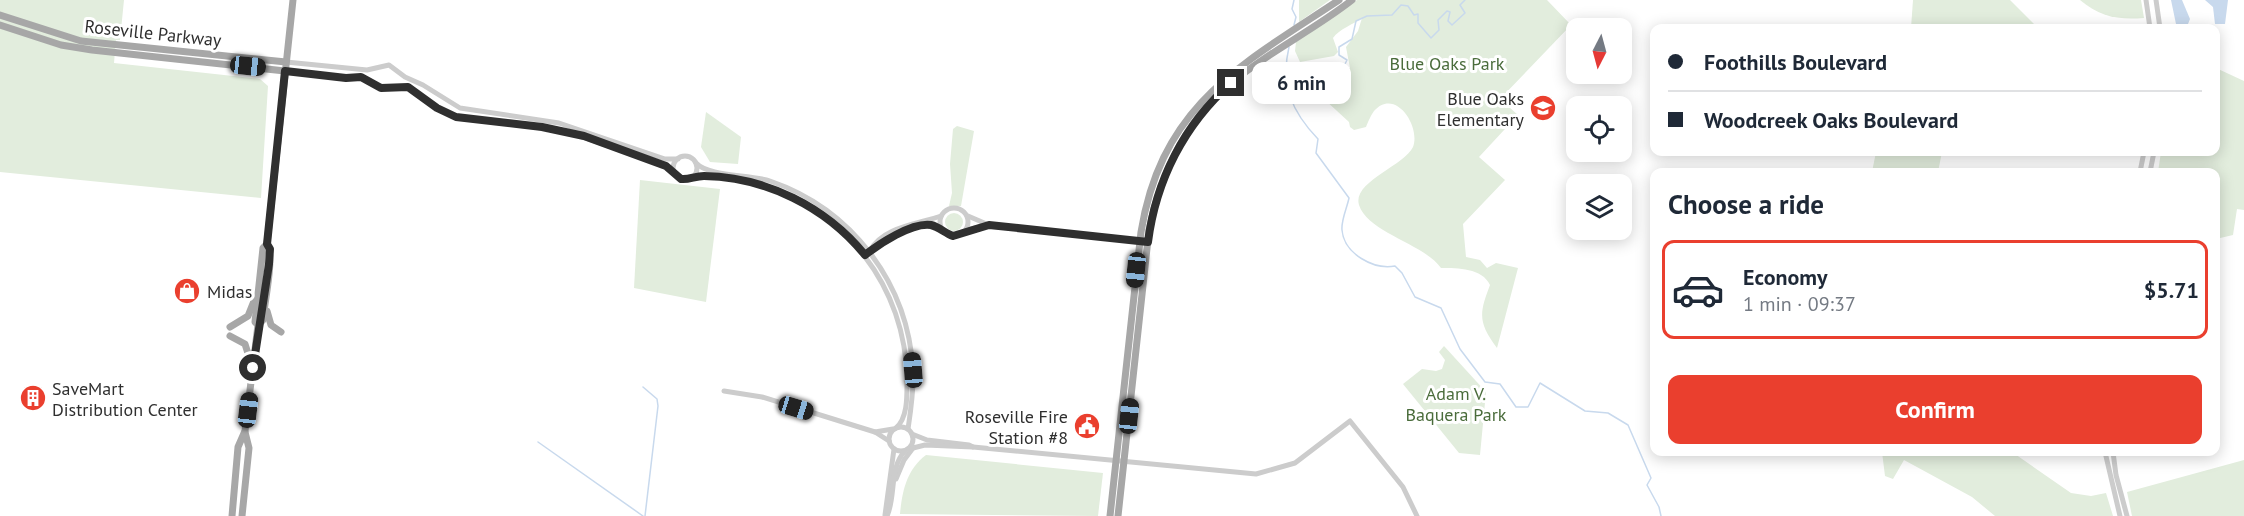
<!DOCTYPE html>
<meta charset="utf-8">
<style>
body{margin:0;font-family:"PT Sans",sans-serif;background:#f2f2f3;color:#1f2937;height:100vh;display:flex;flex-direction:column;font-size:22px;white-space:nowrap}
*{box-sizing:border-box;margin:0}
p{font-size:20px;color:#747a83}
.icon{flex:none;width:33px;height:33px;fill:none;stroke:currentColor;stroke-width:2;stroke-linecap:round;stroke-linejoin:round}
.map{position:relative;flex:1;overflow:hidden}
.drawer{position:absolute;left:1650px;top:168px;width:570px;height:288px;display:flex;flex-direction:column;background:#fff;border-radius:12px;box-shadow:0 3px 15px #0003}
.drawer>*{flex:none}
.hud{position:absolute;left:1650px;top:24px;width:570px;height:132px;border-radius:12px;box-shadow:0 3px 15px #0003;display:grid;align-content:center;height:132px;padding:0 18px;background:#fff}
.needle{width:39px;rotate:186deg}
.buttons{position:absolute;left:1566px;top:18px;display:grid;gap:12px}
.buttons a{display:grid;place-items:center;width:66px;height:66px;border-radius:12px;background:#fff;box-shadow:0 3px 15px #0003;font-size:30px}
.end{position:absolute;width:27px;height:27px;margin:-14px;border:8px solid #2f2f2f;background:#fff;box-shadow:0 0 0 3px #fff}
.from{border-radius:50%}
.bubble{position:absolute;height:42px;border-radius:12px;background:#fff;box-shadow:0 3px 15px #0003;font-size:20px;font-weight:700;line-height:42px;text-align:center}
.car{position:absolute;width:18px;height:36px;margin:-18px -9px;border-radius:8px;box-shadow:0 0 4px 2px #0007;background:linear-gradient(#222 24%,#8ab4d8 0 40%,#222 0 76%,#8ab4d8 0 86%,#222 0)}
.hud b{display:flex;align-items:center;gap:21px;height:57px;font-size:22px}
.hud b+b{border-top:2px solid #e0e1e3}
.hud i{width:15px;height:15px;background:#1f2937}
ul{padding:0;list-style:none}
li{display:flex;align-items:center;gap:18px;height:99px;margin:0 12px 9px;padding:0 6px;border:3px solid transparent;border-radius:12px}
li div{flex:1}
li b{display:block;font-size:22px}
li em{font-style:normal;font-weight:700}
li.active{border-color:#ea3f2e}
li>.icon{width:54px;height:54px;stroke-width:1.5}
h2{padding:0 18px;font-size:27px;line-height:72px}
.cta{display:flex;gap:12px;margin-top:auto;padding:12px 18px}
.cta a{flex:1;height:69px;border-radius:12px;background:#ea3f2e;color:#fff;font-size:24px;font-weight:700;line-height:69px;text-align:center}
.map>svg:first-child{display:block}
.green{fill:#e2eddd}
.water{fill:#c8d9ed}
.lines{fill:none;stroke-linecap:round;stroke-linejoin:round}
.stream{stroke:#c8d9ed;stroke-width:1.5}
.minor{stroke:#ccc;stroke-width:5}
.major{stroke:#a7a7a7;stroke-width:7}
.route{stroke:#2f2f2f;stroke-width:8}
.labels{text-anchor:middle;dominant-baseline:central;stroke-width:6;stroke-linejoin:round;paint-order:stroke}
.street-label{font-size:18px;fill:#2f2f2f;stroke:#fff}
.park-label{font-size:18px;fill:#4a6c3b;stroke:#fff}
.poi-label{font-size:18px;fill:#2f2f2f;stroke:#fff;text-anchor:end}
</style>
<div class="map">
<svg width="2244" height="516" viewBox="0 0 2244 516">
<rect width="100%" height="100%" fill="#fff"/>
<g class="green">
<polygon points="0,0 124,0 120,40 116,40 114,63 260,79 268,86 261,198 0,172"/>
<polygon points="1299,0 1330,0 1299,22"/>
<path d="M1357,0H1547L1571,25L1500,99L1518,115L1479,157L1505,180L1463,224L1466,257L1480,260L1487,268L1496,263L1518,268L1497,348C1478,322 1479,314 1490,285C1482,268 1458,268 1441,268C1423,243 1368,233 1359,205C1352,182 1404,166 1413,147C1421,126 1395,87 1374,111C1371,115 1368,122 1366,127L1354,130L1350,127L1349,122L1312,88L1324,76L1326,69L1350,68L1346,47L1358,31L1362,18C1354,24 1339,29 1333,38L1338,52L1334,56L1300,62L1295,51L1296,42Z"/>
<polygon points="1913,0 2010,0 2038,28 1911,28"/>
<path d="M2080,0H2141L2144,18C2118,20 2100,17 2080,0Z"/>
<polygon points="2216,68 2244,81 2244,210 2237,209 2233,235 2216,239 2216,172 2158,172 2161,152 2216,152"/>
<polygon points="706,112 741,137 738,164 710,162 701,147"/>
<polygon points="957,126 974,131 961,206 949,206 952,193 950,164 953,129"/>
<polygon points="1876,152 1942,152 1938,172 1872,172"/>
<polygon points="640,180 720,189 706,302 634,288"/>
<circle cx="954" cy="222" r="9"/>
<polygon points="1444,346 1486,392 1480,455 1459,453 1403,384 1422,369 1436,371 1442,369 1445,360 1439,352"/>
<polygon points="1882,452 2012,452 2071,493 2091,496 2106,493 2113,516 1995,516 1972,497 1904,460 1893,479 1885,476"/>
<path d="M926,455L1103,473L1098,516L900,514C902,491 907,469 926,455Z"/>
<polygon points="2244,460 2244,516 2132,516 2127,492"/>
</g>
<g class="water">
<polygon points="2171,0 2182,0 2190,19 2188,24 2180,27 2176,24"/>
<polygon points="2205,0 2228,0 2225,24 2215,24 2213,7"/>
</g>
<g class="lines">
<g class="stream">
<polyline points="1294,0 1292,9 1296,17 1294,25"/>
<path d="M1289,47C1280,85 1292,112 1318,139L1316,153L1349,198C1347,208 1341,220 1342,230C1344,254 1374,270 1395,266L1402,273L1415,297L1441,308L1460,349L1485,382L1500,384L1516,407H1528L1540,383L1585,411L1608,413L1628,425L1651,478L1647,485L1659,507L1661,516"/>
<polyline points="1345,64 1347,60 1339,55 1339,47 1352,39 1356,21 1367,16 1392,15 1401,5 1408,6 1414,15 1418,14 1418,23 1431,38 1439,30 1438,20 1447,11 1450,12 1448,21 1452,25 1465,13 1460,5 1465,0"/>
<path d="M1287,91C1294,74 1309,73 1324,65L1334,69L1343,66"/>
<polyline points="643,387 657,399 658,406 645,516"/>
<polyline points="538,442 643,516"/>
</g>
<g class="minor">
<polyline points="2146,0 2150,28"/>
<polyline points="2156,0 2160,28"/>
<polyline points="286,62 367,70 389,65 405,77 423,85 460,108 559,123 665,159 678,159"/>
<polyline points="285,71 346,78 361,77 381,88 408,87 437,108 456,117 565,131 666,166 674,171"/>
<circle cx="685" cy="168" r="12"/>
<path d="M696,163C709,177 750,174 770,181C852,209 908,283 913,370C914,390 911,409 908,429"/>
<polyline points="2140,172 2144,152"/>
<polyline points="2150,172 2154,152"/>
<path d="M692,178C710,172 738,179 756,184C845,208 906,287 907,380C907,395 908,418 896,428"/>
<circle cx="954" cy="222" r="14"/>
<polyline points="968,216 989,225 1140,242"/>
<polyline points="966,230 989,225"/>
<path d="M870,251C882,227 918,224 941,216"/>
<path d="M868,252C890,243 915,214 941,230"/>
<polyline points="724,391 762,397 875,432 889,441"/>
<circle cx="901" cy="439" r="12"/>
<polyline points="875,432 893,429"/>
<polyline points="912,434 927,440 969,445 973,447"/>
<polyline points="909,449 925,445 973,447 1256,474 1295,463 1350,421 1403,487 1417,516"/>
<polyline points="2105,452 2120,516"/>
<polyline points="2113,452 2116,475 2127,516"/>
<polyline points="896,479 904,460 913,448"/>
<polyline points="885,515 894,449"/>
<path d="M887,516C896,497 889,467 905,451"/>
</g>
<g class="major">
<polyline points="0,15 81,41 286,62"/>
<polyline points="0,25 61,45 92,50 285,71"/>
<polyline points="267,311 271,325 281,332"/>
<path d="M258,325L263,320C264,304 275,256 267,244"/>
<polyline points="230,327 248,316 254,301"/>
<polyline points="230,336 245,344 252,366"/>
<polyline points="232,516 238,447 245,431 258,325 255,322 263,248 267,244 293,0"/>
<polyline points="242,516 249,448 245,432"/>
<path d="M1110,516L1141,232C1162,104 1241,65 1339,0"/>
<path d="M1118,516L1149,230C1160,175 1186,120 1230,84C1268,52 1314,30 1352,0"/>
</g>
</g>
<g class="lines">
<path class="route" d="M253,368L269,264L270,249L267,244L285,71L346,78L361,77L381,88L408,87L437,108L456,117L542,127L584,136L666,166L681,179C689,180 695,176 704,176C766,177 826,207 865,255C879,244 912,222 931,225C939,227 945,233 953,236L989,225L1148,242C1156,180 1184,125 1231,83"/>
</g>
<defs>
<g id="school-disc" transform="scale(1.35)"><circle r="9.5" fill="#ea3f2e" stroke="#fff"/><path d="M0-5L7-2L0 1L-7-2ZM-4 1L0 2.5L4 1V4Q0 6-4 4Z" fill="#fff"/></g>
<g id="shop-disc" transform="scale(1.35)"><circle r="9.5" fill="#ea3f2e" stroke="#fff"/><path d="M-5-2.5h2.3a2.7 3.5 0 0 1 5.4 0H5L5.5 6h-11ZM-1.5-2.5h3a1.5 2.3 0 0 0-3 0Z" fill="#fff"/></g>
<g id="building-disc" transform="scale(1.35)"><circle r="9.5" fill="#ea3f2e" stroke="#fff"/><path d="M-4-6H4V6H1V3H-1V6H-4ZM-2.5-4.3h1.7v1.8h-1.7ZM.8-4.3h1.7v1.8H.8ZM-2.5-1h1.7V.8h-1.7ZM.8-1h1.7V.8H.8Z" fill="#fff"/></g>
<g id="civic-disc" transform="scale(1.35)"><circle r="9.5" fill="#ea3f2e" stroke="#fff"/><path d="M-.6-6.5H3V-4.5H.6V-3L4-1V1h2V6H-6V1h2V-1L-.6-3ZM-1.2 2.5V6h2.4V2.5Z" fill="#fff"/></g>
</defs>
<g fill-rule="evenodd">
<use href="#school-disc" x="1543" y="108"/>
<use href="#shop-disc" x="187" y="291"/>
<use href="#building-disc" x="33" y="398"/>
<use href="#civic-disc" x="1087" y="426"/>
</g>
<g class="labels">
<g class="street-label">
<text transform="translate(153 33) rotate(6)">Roseville Parkway</text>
</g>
<g class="park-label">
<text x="1447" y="63">Blue Oaks Park</text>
<text x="1456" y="393">Adam V.<tspan x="1456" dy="21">Baquera Park</tspan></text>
</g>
<g class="poi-label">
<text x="1524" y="98">Blue Oaks<tspan x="1524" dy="21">Elementary</tspan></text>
<text x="207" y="291" text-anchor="start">Midas</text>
<text x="52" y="388" text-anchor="start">SaveMart<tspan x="52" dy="21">Distribution Center</tspan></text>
<text x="1068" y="416">Roseville Fire<tspan x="1068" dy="21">Station #8</tspan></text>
</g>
</g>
</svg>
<div class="buttons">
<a><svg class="needle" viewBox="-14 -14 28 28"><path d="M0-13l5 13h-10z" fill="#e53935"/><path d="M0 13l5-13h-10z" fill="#747a83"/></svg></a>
<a><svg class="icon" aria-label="locate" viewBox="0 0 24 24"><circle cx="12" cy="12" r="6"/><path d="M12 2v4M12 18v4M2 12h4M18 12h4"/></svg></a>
<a><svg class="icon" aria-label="layers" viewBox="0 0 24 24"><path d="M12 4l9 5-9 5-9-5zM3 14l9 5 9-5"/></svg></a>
</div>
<i class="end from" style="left:253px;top:368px"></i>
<i class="end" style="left:1231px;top:83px"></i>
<div class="bubble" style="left:1252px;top:62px;width:99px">6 min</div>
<i class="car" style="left:248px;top:66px;rotate:96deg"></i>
<i class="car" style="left:1136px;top:270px;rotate:186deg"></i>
<i class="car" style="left:913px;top:370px;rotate:355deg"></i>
<i class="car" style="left:796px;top:408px;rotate:107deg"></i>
<i class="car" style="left:248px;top:410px;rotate:7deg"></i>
<i class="car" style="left:1129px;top:416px;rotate:6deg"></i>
<div class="hud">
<b><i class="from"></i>Foothills Boulevard</b>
<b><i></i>Woodcreek Oaks Boulevard</b>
</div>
<section class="drawer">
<h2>Choose a ride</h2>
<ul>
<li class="active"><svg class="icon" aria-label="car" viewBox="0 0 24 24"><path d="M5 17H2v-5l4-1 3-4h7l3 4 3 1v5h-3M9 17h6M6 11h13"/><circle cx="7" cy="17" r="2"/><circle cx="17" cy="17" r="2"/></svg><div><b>Economy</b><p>1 min · 09:37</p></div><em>$5.71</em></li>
</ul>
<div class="cta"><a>Confirm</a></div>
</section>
</div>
